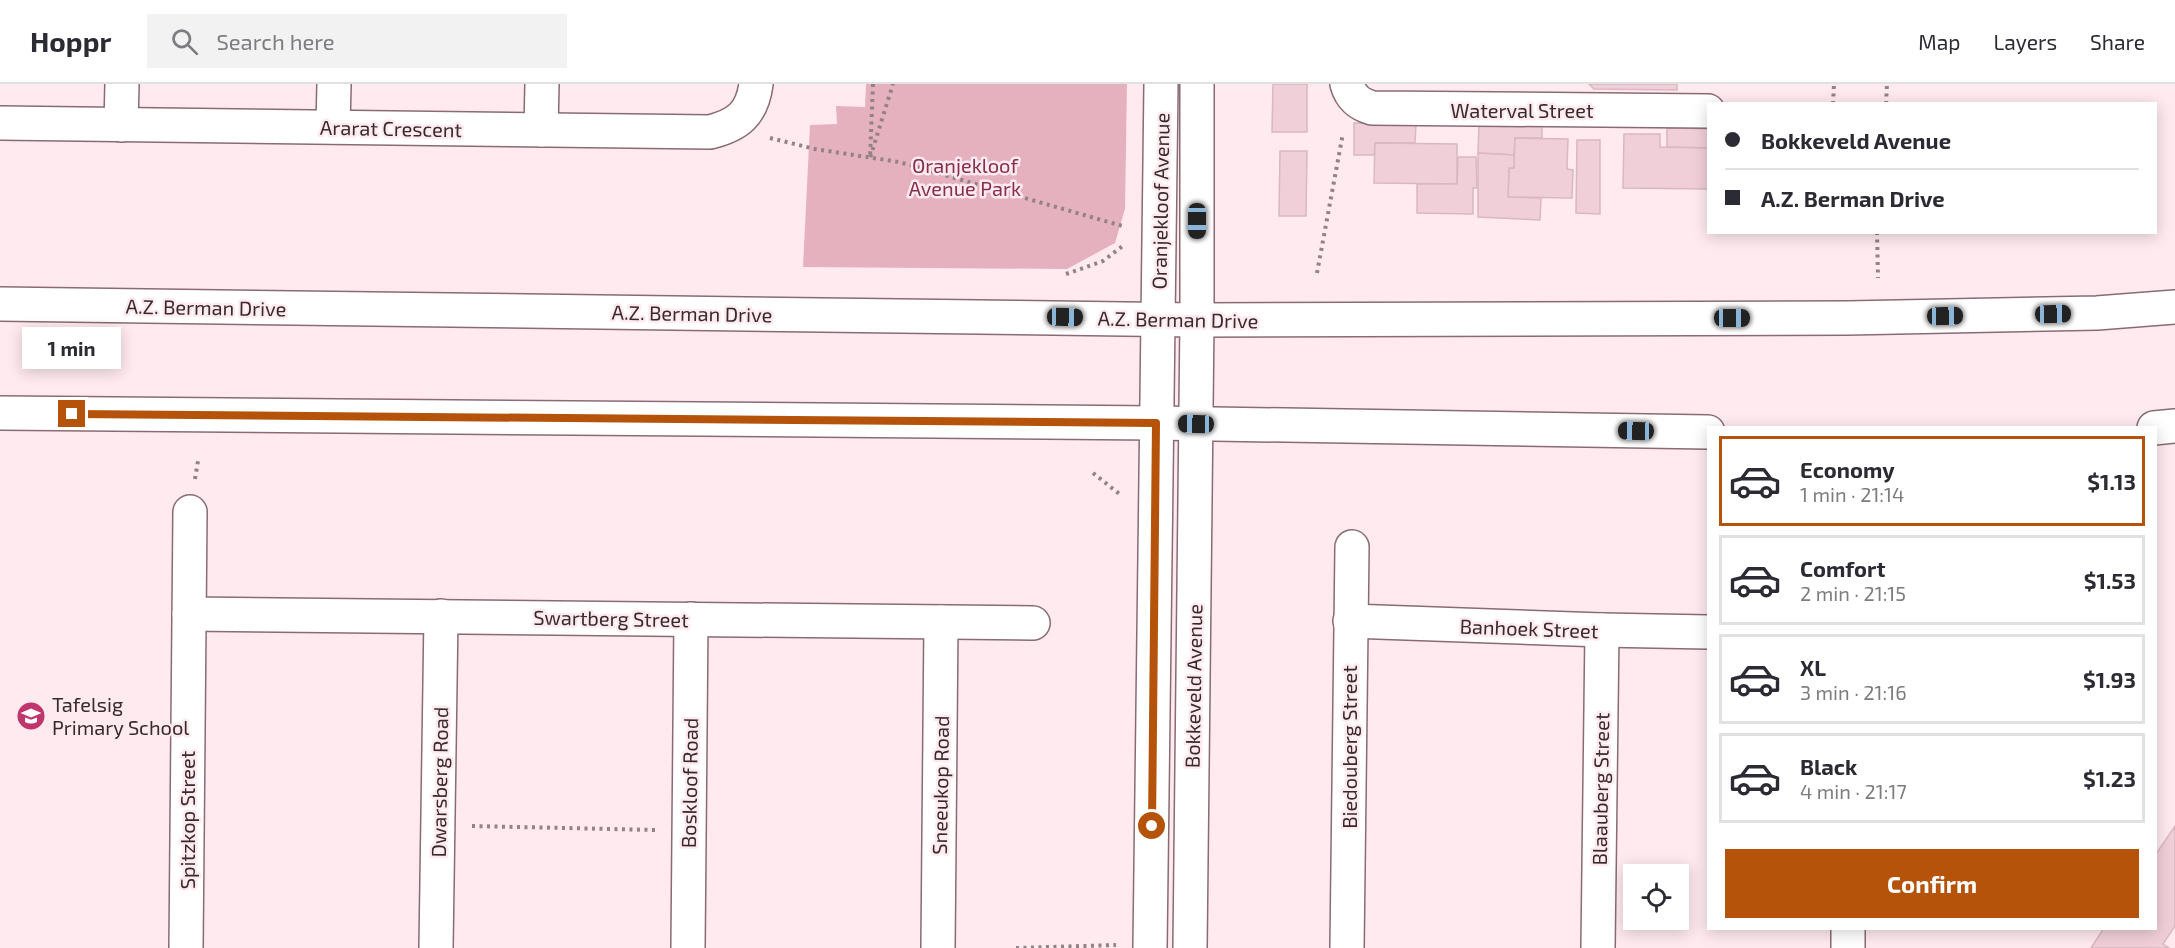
<!DOCTYPE html>
<meta charset="utf-8">
<style>
body{margin:0;font-family:"Exo 2",sans-serif;background:#f2f2f3;color:#2b2b33;height:100vh;display:flex;flex-direction:column;font-size:22px;white-space:nowrap}
*{box-sizing:border-box;margin:0}
p{font-size:20px;color:#7c7c81}
.icon{flex:none;width:33px;height:33px;fill:none;stroke:currentColor;stroke-width:2;stroke-linecap:round;stroke-linejoin:round}
.map{position:relative;flex:1;overflow:hidden}
.sheet{position:absolute;left:1707px;top:342px;width:450px;height:504px;display:flex;flex-direction:column;background:#fff;border-radius:0px;box-shadow:0 3px 15px #0003}
.sheet>*{flex:none}
.banner{position:absolute;left:1707px;top:18px;width:450px;height:132px;border-radius:0px;box-shadow:0 3px 15px #0003;display:grid;align-content:center;height:132px;padding:0 18px;background:#fff}
.tools{position:absolute;left:1623px;top:780px;display:grid;gap:12px}
.tools a{display:grid;place-items:center;width:66px;height:66px;border-radius:0px;background:#fff;box-shadow:0 3px 15px #0003;font-size:30px}
.end{position:absolute;width:27px;height:27px;margin:-14px;border:8px solid #b45309;background:#fff;box-shadow:0 0 0 3px #fff}
.from{border-radius:50%}
.bubble{position:absolute;height:42px;border-radius:0px;background:#fff;box-shadow:0 3px 15px #0003;font-size:20px;font-weight:700;line-height:42px;text-align:center}
.car{position:absolute;width:18px;height:36px;margin:-18px -9px;border-radius:8px;box-shadow:0 0 4px 2px #0007;background:linear-gradient(#222 24%,#8ab4d8 0 40%,#222 0 76%,#8ab4d8 0 86%,#222 0)}
.banner b{display:flex;align-items:center;gap:21px;height:57px;font-size:22px}
.banner b+b{border-top:2px solid #e1e1e2}
.banner i{width:15px;height:15px;background:#2b2b33}
ul{padding:10px 0 0;list-style:none}
li{display:flex;align-items:center;gap:18px;height:90px;margin:0 12px 9px;padding:0 6px;border:3px solid #e1e1e2;border-radius:0px}
li div{flex:1}
li b{display:block;font-size:22px}
li em{font-style:normal;font-weight:700}
li.selected{border-color:#b45309}
li>.icon{width:54px;height:54px;stroke-width:1.5}
.action{display:flex;gap:12px;margin-top:auto;padding:12px 18px}
.action a{flex:1;height:69px;border-radius:0px;background:#b45309;color:#fff;font-size:24px;font-weight:700;line-height:69px;text-align:center}
header{display:flex;align-items:center;gap:36px;box-sizing:border-box;height:84px;padding:0 30px;background:#fff;border-bottom:2px solid #e1e1e2}
header strong{font-size:28px}
nav{display:flex;gap:33px;margin-inline-start:auto;font-size:21px}
.search{width:420px;height:54px;background:#f2f2f3;display:flex;align-items:center;gap:15px;box-sizing:border-box;padding:0 21px;border-radius:0px;color:#7c7c81;font-size:22px}
.map>svg:first-child{display:block}
.green{fill:#e5b1bf}
.building{fill:#f1cfd8;stroke:#d9b8c0;stroke-width:1.5}
.lines{fill:none;stroke-linecap:round;stroke-linejoin:round}
.minor-casing{stroke:#896b73;stroke-width:36}
.path{stroke:#928286;stroke-width:4;stroke-dasharray:3 4.5;stroke-linecap:butt}
.minor{stroke:#fff;stroke-width:33}
.route{stroke:#b45309;stroke-width:8}
.labels{text-anchor:middle;dominant-baseline:central;stroke-width:5;stroke-linejoin:round;paint-order:stroke}
.street-label{font-size:20px;fill:#362a2d;stroke:#ffeaef}
.park-label{font-size:20px;fill:#872f4f;stroke:#ffeaef}
.poi-label{font-size:20px;fill:#362a2d;stroke:#ffeaef;text-anchor:start}
</style>
<header>
<strong>Hoppr</strong>
<div class="search"><svg class="icon" aria-label="search" viewBox="0 0 24 24"><circle cx="10" cy="10" r="6"/><path d="M15 15l6 6"/></svg>Search here</div>
<nav><a>Map</a><a>Layers</a><a>Share</a></nav>
</header>
<div class="map">
<svg width="2175" height="864" viewBox="0 0 2175 864">
<rect width="100%" height="100%" fill="#ffeaef"/>
<polygon class="green" points="866,0 1127,0 1125,125 1115,159 1067,185 803,183 810,41 837,40 836,22 865,23"/>
<g class="building">
<polygon points="1273,0 1307,0 1307,48 1272,48"/>
<polygon points="1589,0 1677,0 1677,6 1594,5"/>
<polygon points="1354,39 1416,40 1415,59 1375,59 1374,71 1354,71"/>
<polygon points="1479,40 1542,42 1542,54 1515,54 1514,71 1478,69"/>
<polygon points="1667,44 1708,45 1708,64 1667,63"/>
<polygon points="1624,50 1660,50 1660,63 1708,64 1708,105 1623,104"/>
<polygon points="1515,54 1568,55 1567,85 1573,86 1572,114 1508,113 1509,84 1514,84"/>
<polygon points="1577,56 1600,56 1600,130 1576,129"/>
<polygon points="1375,59 1457,60 1457,100 1374,99"/>
<polygon points="1280,67 1307,67 1306,132 1279,132"/>
<polygon points="1478,69 1514,71 1514,84 1509,84 1508,113 1541,114 1540,136 1478,133"/>
<polygon points="1458,73 1476,73 1477,104 1473,104 1473,130 1417,129 1417,100 1457,100"/>
<polygon points="2175,742 2175,842 2163,860 2169,864 2091,864 2104,844 2156,844 2156,770"/>
</g>
<g class="lines">
<g class="minor-casing">
<g id="minor">
<path d="M1347,0C1351,14 1359,20 1372,24L1708,27"/>
<path d="M0,39L710,48C738,41 752,30 756,0"/>
<polyline points="121,41 122,0"/>
<polyline points="333,43 334,0"/>
<polyline points="541,46 542,0"/>
<polyline points="0,220 1197,236 1848,234 2097,229 2175,223"/>
<polyline points="0,329 1156,339 1708,348"/>
<polyline points="2154,344 2175,342"/>
<polyline points="189,530 1033,539"/>
<polyline points="1350,537 1602,546 1708,548"/>
<polyline points="186,864 190,428"/>
<polyline points="436,864 441,532"/>
<polyline points="688,864 691,535"/>
<polyline points="938,864 941,538"/>
<polyline points="1150,864 1161,0"/>
<polyline points="1190,864 1197,236 1197,0"/>
<polyline points="1347,864 1352,463"/>
<polyline points="1598,864 1602,546"/>
<polyline points="1848,864 1848,844"/>
</g>
</g>
<g class="path">
<polyline points="873,0 870,74 893,0"/>
<polyline points="1833,20 1834,0"/>
<polyline points="1886,20 1887,0"/>
<polyline points="770,54 815,65 899,78 1126,143"/>
<polyline points="1877,148 1878,194"/>
<polyline points="1317,189 1343,49"/>
<polyline points="1066,190 1103,177 1124,161"/>
<polyline points="1093,389 1122,412"/>
<polyline points="195,395 198,377"/>
<polyline points="472,742 657,746"/>
<polyline points="1016,864 1116,861"/>
</g>
<use href="#minor" class="minor"/>
</g>
<g class="lines">
<polyline class="route" points="72,330 1156,339 1152,742"/>
</g>
<defs>
<g id="school-disc" transform="scale(1.5)"><circle r="9.5" fill="#c0356c" stroke="#ffeaef"/><path d="M0-5L7-2L0 1L-7-2ZM-4 1L0 2.5L4 1V4Q0 6-4 4Z" fill="#fff"/></g>
</defs>
<g fill-rule="evenodd">
<use href="#school-disc" x="31" y="632"/>
</g>
<g class="labels">
<g class="street-label">
<text x="1522" y="26">Waterval Street</text>
<text transform="translate(391 44) rotate(1)">Ararat Crescent</text>
<text transform="translate(1160 117) rotate(-89)">Oranjekloof Avenue</text>
<text transform="translate(206 223) rotate(1)">A.Z. Berman Drive</text>
<text transform="translate(692 229) rotate(1)">A.Z. Berman Drive</text>
<text transform="translate(1178 235) rotate(1)">A.Z. Berman Drive</text>
<text transform="translate(611 534) rotate(1)">Swartberg Street</text>
<text transform="translate(1529 544) rotate(2)">Banhoek Street</text>
<text transform="translate(1193 602) rotate(-89)">Bokkeveld Avenue</text>
<text transform="translate(1349 663) rotate(-90)">Biedouberg Street</text>
<text transform="translate(439 698) rotate(-89)">Dwarsberg Road</text>
<text transform="translate(689 699) rotate(-89)">Boskloof Road</text>
<text transform="translate(940 701) rotate(-89)">Sneeukop Road</text>
<text transform="translate(1600 705) rotate(-89)">Blaauberg Street</text>
<text transform="translate(187 736) rotate(-90)">Spitzkop Street</text>
</g>
<g class="park-label">
<text x="965" y="81">Oranjekloof<tspan x="965" dy="23">Avenue Park</tspan></text>
</g>
<g class="poi-label">
<text x="52" y="620">Tafelsig<tspan x="52" dy="23">Primary School</tspan></text>
</g>
</g>
</svg>
<div class="tools">
<a><svg class="icon" aria-label="locate" viewBox="0 0 24 24"><circle cx="12" cy="12" r="6"/><path d="M12 2v4M12 18v4M2 12h4M18 12h4"/></svg></a>
</div>
<i class="end from" style="left:1152px;top:742px"></i>
<i class="end" style="left:72px;top:330px"></i>
<div class="bubble" style="left:22px;top:243px;width:99px">1 min</div>
<i class="car" style="left:1197px;top:137px;rotate:180deg"></i>
<i class="car" style="left:2053px;top:230px;rotate:89deg"></i>
<i class="car" style="left:1945px;top:232px;rotate:89deg"></i>
<i class="car" style="left:1065px;top:233px;rotate:91deg"></i>
<i class="car" style="left:1732px;top:234px;rotate:90deg"></i>
<i class="car" style="left:1196px;top:340px;rotate:271deg"></i>
<i class="car" style="left:1636px;top:347px;rotate:271deg"></i>
<div class="banner">
<b><i class="from"></i>Bokkeveld Avenue</b>
<b><i></i>A.Z. Berman Drive</b>
</div>
<section class="sheet">
<ul>
<li class="selected"><svg class="icon" aria-label="car" viewBox="0 0 24 24"><path d="M5 17H2v-5l4-1 3-4h7l3 4 3 1v5h-3M9 17h6M6 11h13"/><circle cx="7" cy="17" r="2"/><circle cx="17" cy="17" r="2"/></svg><div><b>Economy</b><p>1 min · 21:14</p></div><em>$1.13</em></li>
<li><svg class="icon" aria-label="car" viewBox="0 0 24 24"><path d="M5 17H2v-5l4-1 3-4h7l3 4 3 1v5h-3M9 17h6M6 11h13"/><circle cx="7" cy="17" r="2"/><circle cx="17" cy="17" r="2"/></svg><div><b>Comfort</b><p>2 min · 21:15</p></div><em>$1.53</em></li>
<li><svg class="icon" aria-label="car" viewBox="0 0 24 24"><path d="M5 17H2v-5l4-1 3-4h7l3 4 3 1v5h-3M9 17h6M6 11h13"/><circle cx="7" cy="17" r="2"/><circle cx="17" cy="17" r="2"/></svg><div><b>XL</b><p>3 min · 21:16</p></div><em>$1.93</em></li>
<li><svg class="icon" aria-label="car" viewBox="0 0 24 24"><path d="M5 17H2v-5l4-1 3-4h7l3 4 3 1v5h-3M9 17h6M6 11h13"/><circle cx="7" cy="17" r="2"/><circle cx="17" cy="17" r="2"/></svg><div><b>Black</b><p>4 min · 21:17</p></div><em>$1.23</em></li>
</ul>
<div class="action"><a>Confirm</a></div>
</section>
</div>
